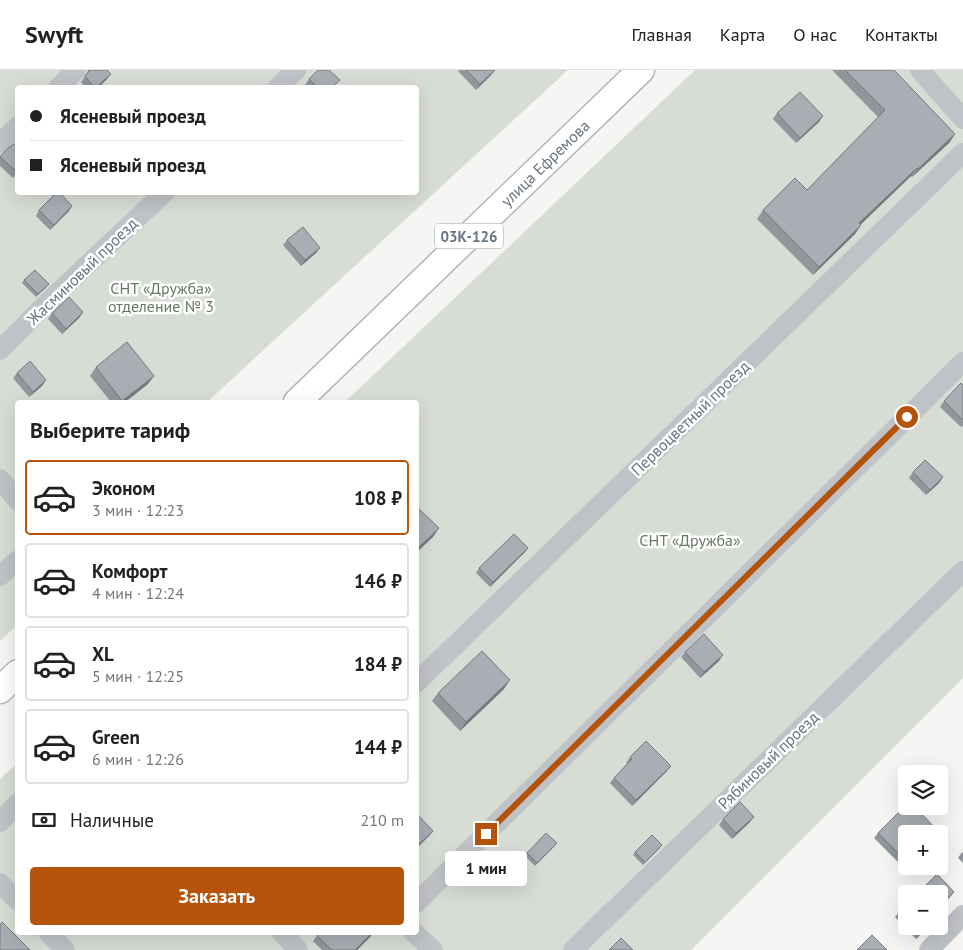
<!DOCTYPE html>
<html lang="ru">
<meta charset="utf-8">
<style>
body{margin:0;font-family:"PT Sans",sans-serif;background:#f2f2f2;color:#202124;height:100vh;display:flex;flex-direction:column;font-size:19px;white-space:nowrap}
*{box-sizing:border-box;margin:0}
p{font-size:16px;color:#757577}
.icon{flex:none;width:28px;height:28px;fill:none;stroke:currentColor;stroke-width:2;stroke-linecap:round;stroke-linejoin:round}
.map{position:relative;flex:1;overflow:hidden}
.panel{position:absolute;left:15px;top:330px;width:404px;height:535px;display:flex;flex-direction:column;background:#fff;border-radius:5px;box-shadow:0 5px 20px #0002}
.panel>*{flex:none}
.hud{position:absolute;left:15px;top:15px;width:404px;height:110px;border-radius:5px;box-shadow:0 5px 20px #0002;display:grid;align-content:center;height:110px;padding:0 15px;background:#fff}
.buttons{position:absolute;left:898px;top:695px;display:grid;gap:10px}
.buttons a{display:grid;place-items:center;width:50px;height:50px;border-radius:5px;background:#fff;box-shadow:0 5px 20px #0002;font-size:25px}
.end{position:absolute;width:22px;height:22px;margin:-11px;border:6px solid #b45309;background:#fff;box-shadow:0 0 0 2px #fff}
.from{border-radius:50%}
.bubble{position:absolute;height:35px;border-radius:5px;background:#fff;box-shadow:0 5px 20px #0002;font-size:16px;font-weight:700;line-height:35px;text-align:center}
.hud b{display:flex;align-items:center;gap:18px;height:48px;font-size:19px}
.hud b+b{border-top:1px solid #e0e0e0}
.hud i{width:12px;height:12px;background:#202124}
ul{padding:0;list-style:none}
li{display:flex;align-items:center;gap:15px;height:75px;margin:0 10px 8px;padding:0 5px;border:2px solid #e0e0e0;border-radius:5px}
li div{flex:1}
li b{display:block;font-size:19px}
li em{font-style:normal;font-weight:700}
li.current{border-color:#b45309}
li>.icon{width:45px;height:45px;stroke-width:1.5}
h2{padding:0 15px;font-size:22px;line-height:60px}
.pay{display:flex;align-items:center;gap:12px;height:55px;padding:0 15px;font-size:19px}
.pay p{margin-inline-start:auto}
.primary-button{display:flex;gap:10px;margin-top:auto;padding:10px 15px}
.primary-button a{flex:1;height:58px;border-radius:5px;background:#b45309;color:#fff;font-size:20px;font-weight:700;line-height:58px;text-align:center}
header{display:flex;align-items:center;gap:30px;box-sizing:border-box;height:70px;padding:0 25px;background:#fff;border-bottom:1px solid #e0e0e0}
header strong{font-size:24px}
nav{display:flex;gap:28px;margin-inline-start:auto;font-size:18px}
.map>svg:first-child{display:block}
.green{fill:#d7dcd4;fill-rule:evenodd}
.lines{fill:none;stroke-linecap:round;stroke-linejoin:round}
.major-casing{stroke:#b3b6ba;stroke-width:29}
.minor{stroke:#bfc2c6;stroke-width:20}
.major{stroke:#fff;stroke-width:26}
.wall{fill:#90969b}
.shaded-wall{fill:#767a7e}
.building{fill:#a8aeb4;stroke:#767a7e}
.route{stroke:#b45309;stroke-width:6}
.labels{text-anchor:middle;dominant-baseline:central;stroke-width:5;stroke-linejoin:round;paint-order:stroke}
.shield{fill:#fff;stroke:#959ea6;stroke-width:1}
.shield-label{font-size:15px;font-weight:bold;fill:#687480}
.street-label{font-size:16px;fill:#687480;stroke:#fff}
.park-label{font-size:16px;fill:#697866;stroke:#fff}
</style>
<header>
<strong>Swyft</strong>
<nav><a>Главная</a><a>Карта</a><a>О нас</a><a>Контакты</a></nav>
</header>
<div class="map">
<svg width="963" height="880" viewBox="0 0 963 880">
<rect width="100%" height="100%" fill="#f5f6f3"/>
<g class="green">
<path d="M0,0H568L207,332H18L17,555L0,571ZM18,18H416V122H18Z"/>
<polygon points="695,0 963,0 963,608 691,880 0,880 0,709 17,693 18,862 416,862 416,332 345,332"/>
</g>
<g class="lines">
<g class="major-casing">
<g id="major">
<polyline points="297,332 641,0"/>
<polyline points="0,620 18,603"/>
</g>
</g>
<g class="minor">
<polyline points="920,0 963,49"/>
<polyline points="58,18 76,0"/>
<polyline points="277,18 296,0"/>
<polyline points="0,73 18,56"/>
<polyline points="0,280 48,232 165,122"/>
<polyline points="0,409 18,431"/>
<polyline points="0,506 18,490"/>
<polyline points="416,613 963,83"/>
<polyline points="0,752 18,733"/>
<polyline points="0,813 18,831"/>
<polyline points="416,833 963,292"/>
<polyline points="48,862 65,880"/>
<polyline points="281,862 298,880"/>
<polyline points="413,862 433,880"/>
<polyline points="573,880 963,501"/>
<polyline points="929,880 963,845"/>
</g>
<use href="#major" class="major"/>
</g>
<g class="wall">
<polygon points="88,0 107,0 107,9 98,18 86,18 81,12 87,3"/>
<polygon points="459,0 495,0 491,5 476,20 458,1"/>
<polygon points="832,0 894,0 955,64 949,73 912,107 911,106 860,155 855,164 813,205 757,149 763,140 807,120 878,47"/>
<polygon points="309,9 336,16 334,18 308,18 305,15"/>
<polygon points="777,43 819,52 796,73 773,49"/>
<polygon points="18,77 18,102 13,108 0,96 0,86"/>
<polygon points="72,136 68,142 50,160 36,146 39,140"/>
<polygon points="287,170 316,183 301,196 283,175"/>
<polygon points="24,210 47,217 36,227 22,213"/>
<polygon points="83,242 79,248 62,264 48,249 52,243"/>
<polygon points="96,297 148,314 125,332 111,332 90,306"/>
<polygon points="17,303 46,310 42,316 29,327 13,308"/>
<polygon points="963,315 963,356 961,357 940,337 944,331"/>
<polygon points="913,402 939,413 926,425 909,408"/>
<polygon points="528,478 525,482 490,517 476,503 479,498"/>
<polygon points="685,582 719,591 700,608 681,587"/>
<polygon points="504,619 460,661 432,631 438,623"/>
<polygon points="630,687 667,701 632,736 610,713 614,708 627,694 626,693"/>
<polygon points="723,749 750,752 732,769 719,755"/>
<polygon points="878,763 906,764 906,796 908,796 905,799 874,768"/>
<polygon points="555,776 535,796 525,786 527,783"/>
<polygon points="660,778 643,795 633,785 635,782"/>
<polygon points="962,782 963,783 963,793 958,788"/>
<polygon points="906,834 906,856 929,856 916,869 895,847 899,842"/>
<polygon points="373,862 370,867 357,880 322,880 313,871 317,866"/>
</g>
<g class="shaded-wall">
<polygon points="495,0 491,5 476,20 480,14"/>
<polygon points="111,4 107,9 98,18 96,18"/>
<polygon points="823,46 819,52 796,73 800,68"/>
<polygon points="955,64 949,73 912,107 918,99"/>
<polygon points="917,98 911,106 853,162 859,153"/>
<polygon points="72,136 68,142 50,160 54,155"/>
<polygon points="861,155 855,164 813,205 819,197"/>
<polygon points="320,178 316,183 301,196 305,190"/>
<polygon points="83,242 79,248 62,264 66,259"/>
<polygon points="154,306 148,314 125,332 121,332 122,331"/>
<polygon points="46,310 42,316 29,327 33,322"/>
<polygon points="943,407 939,413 926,425 930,420"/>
<polygon points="439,458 433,467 416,483 416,480"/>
<polygon points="528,478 525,482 490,517 493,512"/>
<polygon points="723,585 719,591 700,608 704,602"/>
<polygon points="510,610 504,619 460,661 466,652"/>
<polygon points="671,696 667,701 632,736 636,730"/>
<polygon points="754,747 750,752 732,769 736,763"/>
<polygon points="433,761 429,766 416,779 417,776"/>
<polygon points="954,822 950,827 939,839 939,837"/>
<polygon points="928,856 929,856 916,869 920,863"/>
<polygon points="373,862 370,867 357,880 355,880"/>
</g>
<g class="building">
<polygon points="90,0 107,0 111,4 95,18 85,6"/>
<polygon points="318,0 329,0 340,10 332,18 318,18 309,9"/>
<polygon points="466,0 495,0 480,14"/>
<polygon points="845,0 894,0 955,64 918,99 917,98 859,153 861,155 819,197 763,140 795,108 807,120 885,40"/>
<polygon points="800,22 823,46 800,68 777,43"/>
<polygon points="14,74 18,77 18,101 17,102 0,87 7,79"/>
<polygon points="57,122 59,122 72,136 54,155 39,140"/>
<polygon points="303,157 320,178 305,190 287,170"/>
<polygon points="35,200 49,214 38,224 24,210"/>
<polygon points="69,227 83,242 66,259 52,243"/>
<polygon points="127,272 154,306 122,331 96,297"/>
<polygon points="30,291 46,310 33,322 17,303"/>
<polygon points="961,313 963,315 963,350 944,331"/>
<polygon points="925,390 943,407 930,420 913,402"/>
<polygon points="416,436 439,458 416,480"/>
<polygon points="514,464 528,478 493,512 479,498"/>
<polygon points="704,564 723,585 704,602 685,582"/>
<polygon points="482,581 510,610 466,652 438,623"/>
<polygon points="646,671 671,696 636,730 614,708 632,689 630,687"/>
<polygon points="740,732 754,747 736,763 723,749"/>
<polygon points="906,735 906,736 914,736 940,763 939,764 906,764 906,791 878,763"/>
<polygon points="416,743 433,761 417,776 416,775"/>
<polygon points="546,763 557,773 537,793 527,783"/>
<polygon points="652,765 662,775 645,792 635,782"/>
<polygon points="937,804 954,822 939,837 939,824 917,824"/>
<polygon points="906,834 906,849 899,842"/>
<polygon points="2,852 30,880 0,880 0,855"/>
<polygon points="913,856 928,856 920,863"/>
<polygon points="320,862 373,862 355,880 332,880 317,866"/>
<polygon points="872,865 887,880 857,880"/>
<polygon points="621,868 633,880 609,880"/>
</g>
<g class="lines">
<polyline class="route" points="486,764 907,347"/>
</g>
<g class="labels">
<rect class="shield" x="435" y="153.5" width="68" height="25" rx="4"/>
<g class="shield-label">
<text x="469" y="166">03К-126</text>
</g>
<g class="street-label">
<text transform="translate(545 93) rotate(-44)">улица Ефремова</text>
<text transform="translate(82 201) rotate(-44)">Жасминовый проезд</text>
<text transform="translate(690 348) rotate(-44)">Первоцветный проезд</text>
<text transform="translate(768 690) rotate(-44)">Рябиновый проезд</text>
</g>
<g class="park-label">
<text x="161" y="218">СНТ «Дружба»<tspan x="161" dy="18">отделение № 3</tspan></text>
<text x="690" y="470">СНТ «Дружба»</text>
</g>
</g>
</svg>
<div class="buttons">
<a><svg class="icon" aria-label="layers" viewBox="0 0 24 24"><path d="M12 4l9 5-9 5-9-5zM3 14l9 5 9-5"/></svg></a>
<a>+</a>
<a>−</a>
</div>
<i class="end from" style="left:907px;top:347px"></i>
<i class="end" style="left:486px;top:764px"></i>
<div class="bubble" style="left:445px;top:781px;width:82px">1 мин</div>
<div class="hud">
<b><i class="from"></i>Ясеневый проезд</b>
<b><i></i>Ясеневый проезд</b>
</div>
<section class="panel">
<h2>Выберите тариф</h2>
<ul>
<li class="current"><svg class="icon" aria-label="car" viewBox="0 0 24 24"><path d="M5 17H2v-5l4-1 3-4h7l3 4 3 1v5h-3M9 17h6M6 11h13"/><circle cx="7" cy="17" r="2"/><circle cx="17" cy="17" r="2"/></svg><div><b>Эконом</b><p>3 мин · 12:23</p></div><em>108 ₽</em></li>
<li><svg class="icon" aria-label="car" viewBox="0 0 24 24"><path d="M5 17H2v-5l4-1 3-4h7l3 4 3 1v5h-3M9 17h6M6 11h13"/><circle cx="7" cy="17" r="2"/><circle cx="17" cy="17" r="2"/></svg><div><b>Комфорт</b><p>4 мин · 12:24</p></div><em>146 ₽</em></li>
<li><svg class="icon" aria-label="car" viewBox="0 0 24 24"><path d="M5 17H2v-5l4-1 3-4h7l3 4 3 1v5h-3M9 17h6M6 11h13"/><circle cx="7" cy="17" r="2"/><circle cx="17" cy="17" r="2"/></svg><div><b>XL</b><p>5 мин · 12:25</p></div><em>184 ₽</em></li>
<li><svg class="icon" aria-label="car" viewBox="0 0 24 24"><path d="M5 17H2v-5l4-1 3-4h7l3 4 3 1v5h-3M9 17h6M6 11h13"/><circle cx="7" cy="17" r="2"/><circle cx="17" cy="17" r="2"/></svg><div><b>Green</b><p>6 мин · 12:26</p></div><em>144 ₽</em></li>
</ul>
<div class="pay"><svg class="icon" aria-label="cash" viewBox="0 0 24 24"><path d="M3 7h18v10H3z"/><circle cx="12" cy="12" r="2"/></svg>Наличные<p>210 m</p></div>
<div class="primary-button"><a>Заказать</a></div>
</section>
</div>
